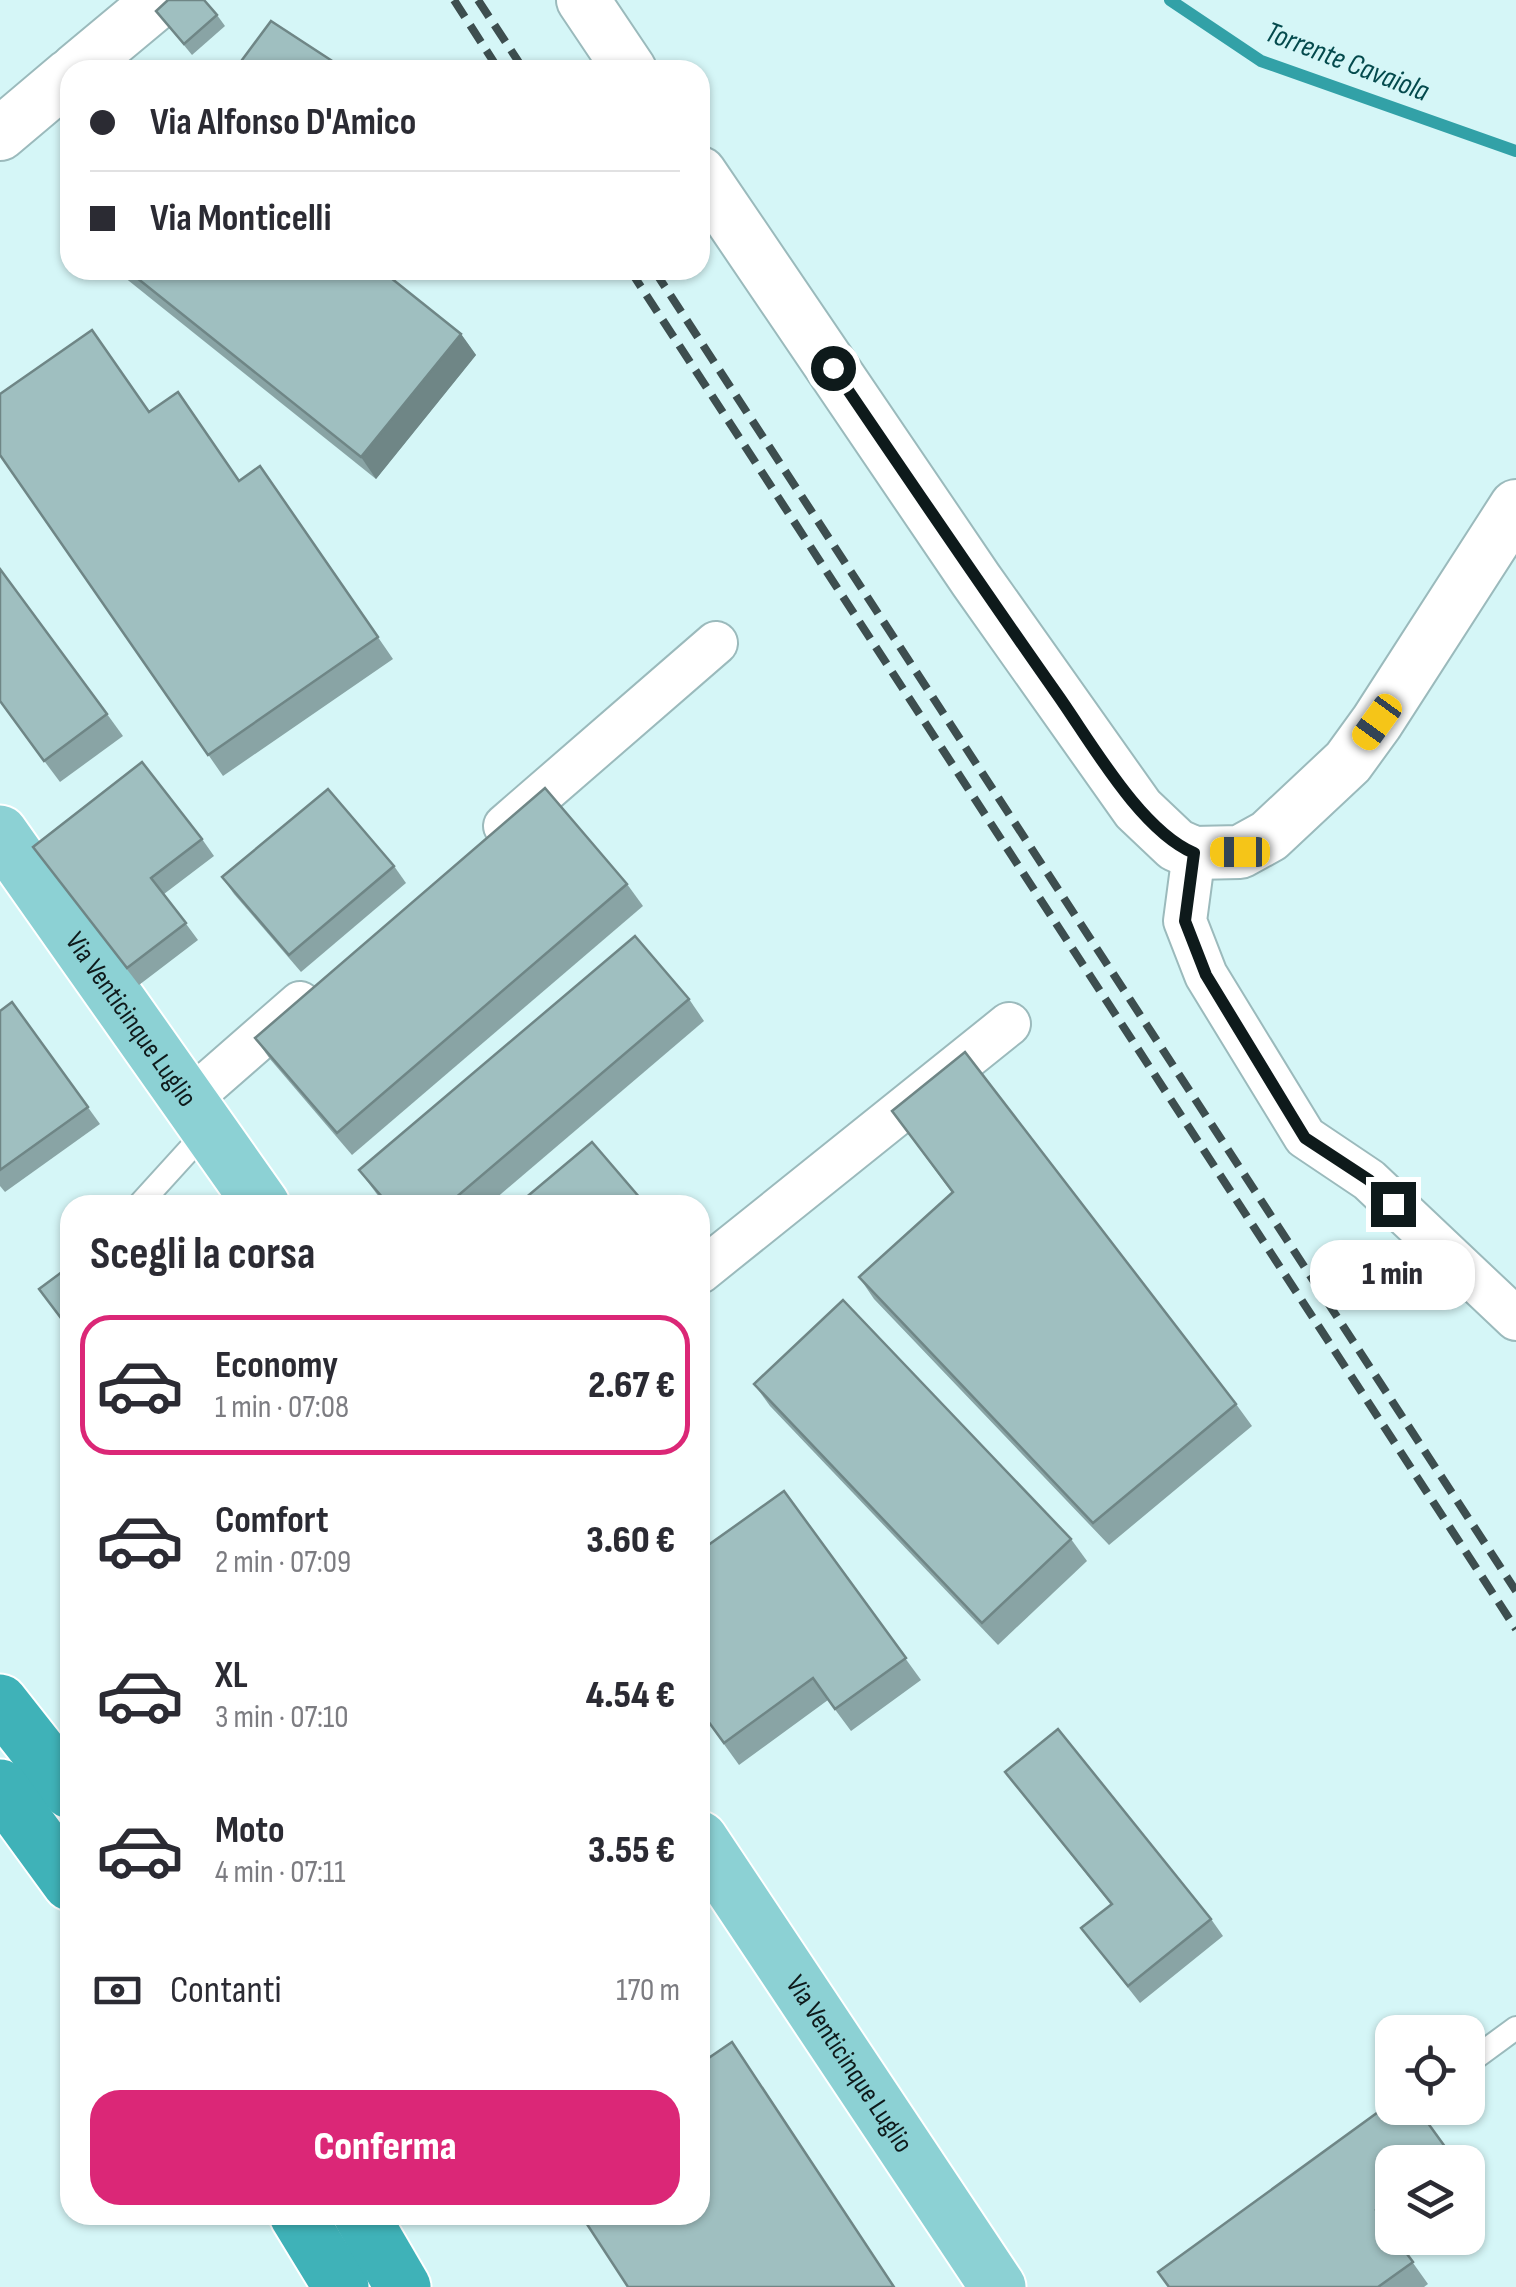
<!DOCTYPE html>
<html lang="it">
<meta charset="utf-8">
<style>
body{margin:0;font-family:"Sofia Sans Condensed",sans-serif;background:#f2f2f3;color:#2b2b33;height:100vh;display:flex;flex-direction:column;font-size:38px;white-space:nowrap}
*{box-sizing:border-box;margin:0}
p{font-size:32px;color:#7c7c81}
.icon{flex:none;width:55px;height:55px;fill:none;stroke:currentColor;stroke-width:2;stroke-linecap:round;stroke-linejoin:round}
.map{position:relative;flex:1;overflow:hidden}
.sheet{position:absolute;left:60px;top:1195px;width:650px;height:1030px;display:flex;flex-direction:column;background:#fff;border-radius:30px;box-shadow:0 2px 8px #0004}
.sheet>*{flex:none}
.top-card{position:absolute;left:60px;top:60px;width:650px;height:220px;border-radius:30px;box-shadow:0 2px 8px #0004;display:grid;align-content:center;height:220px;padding:0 30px;background:#fff}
.buttons{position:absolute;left:1375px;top:2015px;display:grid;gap:20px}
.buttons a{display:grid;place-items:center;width:110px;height:110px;border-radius:20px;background:#fff;box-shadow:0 2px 8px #0004;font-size:50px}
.end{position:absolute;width:45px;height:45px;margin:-22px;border:12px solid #0e1a1b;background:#fff;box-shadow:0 0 0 5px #fff}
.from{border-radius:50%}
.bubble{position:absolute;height:70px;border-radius:30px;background:#fff;box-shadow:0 2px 8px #0004;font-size:32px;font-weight:800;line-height:70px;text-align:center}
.car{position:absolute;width:30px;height:60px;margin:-30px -15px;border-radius:12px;box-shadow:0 0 8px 2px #0007;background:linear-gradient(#f5c518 24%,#345 0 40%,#f5c518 0 76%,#345 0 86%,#f5c518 0)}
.top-card b{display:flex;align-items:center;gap:35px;height:95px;font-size:38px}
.top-card b+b{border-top:2px solid #e1e1e2}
.top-card i{width:25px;height:25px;background:#2b2b33}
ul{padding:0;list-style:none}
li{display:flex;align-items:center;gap:30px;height:140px;margin:0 20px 15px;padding:0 10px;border:5px solid transparent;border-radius:30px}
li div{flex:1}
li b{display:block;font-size:38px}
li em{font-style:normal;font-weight:800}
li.active{border-color:#db2777}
li>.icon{width:90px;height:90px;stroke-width:1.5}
h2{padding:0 30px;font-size:45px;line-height:120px}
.pay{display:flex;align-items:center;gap:25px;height:110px;padding:0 30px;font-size:38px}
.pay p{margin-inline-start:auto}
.primary-button{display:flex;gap:20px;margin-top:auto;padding:20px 30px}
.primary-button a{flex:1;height:115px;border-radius:30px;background:#db2777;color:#fff;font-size:40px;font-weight:800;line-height:115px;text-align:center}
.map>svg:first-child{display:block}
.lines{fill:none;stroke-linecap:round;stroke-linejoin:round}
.stream{stroke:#32a1a7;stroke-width:12}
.service-casing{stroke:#9bbabc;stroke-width:26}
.minor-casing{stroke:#9bbabc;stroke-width:46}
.tertiary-casing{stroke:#9bbabc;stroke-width:56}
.primary-casing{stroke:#fff;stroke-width:59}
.motorway-casing{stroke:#fff;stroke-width:59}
.service{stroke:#fff;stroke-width:22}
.minor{stroke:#fff;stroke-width:42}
.tertiary{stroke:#fff;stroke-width:52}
.primary{stroke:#8cd1d4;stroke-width:55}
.motorway{stroke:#3fb2b8;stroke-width:55}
.rail{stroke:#3d4e4f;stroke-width:8;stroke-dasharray:20 10;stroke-linecap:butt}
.wall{fill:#89a4a5}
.shaded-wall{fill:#6f8686}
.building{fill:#9fbfc0;stroke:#6f8686;stroke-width:2.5}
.route{stroke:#0e1a1b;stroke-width:12}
.labels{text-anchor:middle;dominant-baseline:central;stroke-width:8;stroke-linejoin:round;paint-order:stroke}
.street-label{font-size:28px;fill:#0e1a1b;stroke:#d5f6f7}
.water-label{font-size:30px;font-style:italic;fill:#044a4d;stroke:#d5f6f7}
</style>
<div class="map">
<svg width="1516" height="2287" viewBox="0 0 1516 2287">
<rect width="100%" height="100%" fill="#d5f6f7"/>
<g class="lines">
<polyline class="stream" points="1170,0 1261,61 1516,151"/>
<g class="service-casing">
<g id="service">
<polyline points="139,1205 209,1128"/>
<polyline points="1468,2063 1516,2028"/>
</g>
</g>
<g class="minor-casing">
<g id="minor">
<polyline points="505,826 716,643"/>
<polyline points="1194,853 1185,921 1206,975 1305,1137 1369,1180 1516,1319"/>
<polyline points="189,1100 300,1003"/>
<polyline points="700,1272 1009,1024"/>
</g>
</g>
<g class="tertiary-casing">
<g id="tertiary">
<polyline points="583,0 630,70"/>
<polyline points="76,70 160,0"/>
<polyline points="0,134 70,75"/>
<polyline points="700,173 976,580 1138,809 1176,845 1194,853 1240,852 1269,836 1348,762 1377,722 1516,506"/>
</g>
</g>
<g class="primary-casing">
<g id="primary">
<path id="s1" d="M0,833L262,1205"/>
<path id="s2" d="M700,1839L998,2287"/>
</g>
</g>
<g class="motorway-casing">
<g id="motorway">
<polyline points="0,1702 70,1791"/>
<polyline points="0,1787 70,1883"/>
<polyline points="297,2215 341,2287"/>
<polyline points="361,2215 403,2287"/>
</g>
</g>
<use href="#service" class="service"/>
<use href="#minor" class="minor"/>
<use href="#tertiary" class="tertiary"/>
<use href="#primary" class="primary"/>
<use href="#motorway" class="motorway"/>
<g class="rail">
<polyline points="454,0 499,70"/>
<polyline points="478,0 524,70"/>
<polyline points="630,270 1516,1629"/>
<polyline points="654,270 1516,1591"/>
</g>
</g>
<g class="wall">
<polygon points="156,11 217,15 225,26 192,55"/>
<polygon points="119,270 381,270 461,334 476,355 376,479 124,277"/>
<polygon points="149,412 239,481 260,466 393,659 223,776 0,455"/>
<polygon points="0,702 107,714 123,736 60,782"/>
<polygon points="202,839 214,856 164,894 198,940 139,985 33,847"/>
<polygon points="394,866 406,883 301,972 234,894 222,877"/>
<polygon points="627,884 643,906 352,1155 270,1059 255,1038"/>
<polygon points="689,999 704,1021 488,1205 385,1205 359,1170"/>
<polygon points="12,1002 100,1124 5,1192 0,1186 0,1011"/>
<polygon points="892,1111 1236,1404 1252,1426 1109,1545 874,1299 859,1277 952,1193"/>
<polygon points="754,1384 1071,1539 1087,1561 998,1645 770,1406"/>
<polygon points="784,1491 921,1680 851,1731 828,1700 739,1765 700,1711"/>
<polygon points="1005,1772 1211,1919 1223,1936 1140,2003 1081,1928 1111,1905"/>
<polygon points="1417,2108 1456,2162 1392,2162 1391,2232 1428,2284 1424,2287 1169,2287"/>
</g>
<polygon class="shaded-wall" points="461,334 476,355 376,479 361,457"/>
<g class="building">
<polygon points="168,0 204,0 217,15 184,44 156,11"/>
<polygon points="271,21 346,70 246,70 239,64"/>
<polygon points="127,270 381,270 461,334 361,457"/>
<polygon points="92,330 149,412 178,392 239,481 260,466 378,637 208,755 0,455 0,394"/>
<polygon points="0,569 107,714 44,761 0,701"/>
<polygon points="142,762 202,839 151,878 186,923 127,968 33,847"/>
<polygon points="545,788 627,884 337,1133 255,1038"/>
<polygon points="328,789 394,866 289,955 222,877"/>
<polygon points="635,936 689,999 447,1205 389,1205 359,1170"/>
<polygon points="12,1002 88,1107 0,1170 0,1011"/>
<polygon points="965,1052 1236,1404 1093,1523 859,1277 953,1192 892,1111"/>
<polygon points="592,1142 646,1205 517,1205"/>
<polygon points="70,1266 70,1330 39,1289"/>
<polygon points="843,1300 1071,1539 982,1623 754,1384"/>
<polygon points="784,1491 906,1658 835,1709 813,1678 724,1743 700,1710 700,1551"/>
<polygon points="1058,1729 1211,1919 1128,1986 1081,1928 1112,1904 1005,1772"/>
<polygon points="732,2042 894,2287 628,2287 581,2215 700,2215 700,2064"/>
<polygon points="1392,2102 1392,2108 1417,2108 1451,2155 1442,2162 1392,2162 1392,2198 1376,2210 1392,2233 1392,2238 1395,2238 1413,2262 1378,2287 1169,2287 1158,2272"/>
</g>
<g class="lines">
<path class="route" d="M833,368C907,477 981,586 1057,694C1091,742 1140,830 1194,853L1185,921L1206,975L1305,1138L1369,1180L1393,1204"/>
</g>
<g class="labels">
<g class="street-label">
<text stroke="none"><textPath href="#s1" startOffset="228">Via Venticinque Luglio</textPath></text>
<text stroke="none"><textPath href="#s2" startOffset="270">Via Venticinque Luglio</textPath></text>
</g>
<g class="water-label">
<text transform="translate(1347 62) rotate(21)">Torrente Cavaiola</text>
</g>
</g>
</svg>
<div class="buttons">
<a><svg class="icon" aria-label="locate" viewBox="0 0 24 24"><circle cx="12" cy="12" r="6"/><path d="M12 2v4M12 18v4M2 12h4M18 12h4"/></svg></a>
<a><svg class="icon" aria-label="layers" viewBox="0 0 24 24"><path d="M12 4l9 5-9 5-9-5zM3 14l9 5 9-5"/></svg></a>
</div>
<i class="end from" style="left:833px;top:368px"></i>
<i class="end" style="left:1393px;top:1204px"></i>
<div class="bubble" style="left:1310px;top:1240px;width:165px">1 min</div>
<i class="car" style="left:1377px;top:722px;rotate:216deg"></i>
<i class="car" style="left:1240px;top:852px;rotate:270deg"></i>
<div class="top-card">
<b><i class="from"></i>Via Alfonso D'Amico</b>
<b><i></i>Via Monticelli</b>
</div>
<section class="sheet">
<h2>Scegli la corsa</h2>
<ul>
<li class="active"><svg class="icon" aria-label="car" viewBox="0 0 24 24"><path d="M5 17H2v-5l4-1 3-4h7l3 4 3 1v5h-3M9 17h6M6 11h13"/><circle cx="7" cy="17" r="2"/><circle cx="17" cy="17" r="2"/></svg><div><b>Economy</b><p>1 min · 07:08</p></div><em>2.67 €</em></li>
<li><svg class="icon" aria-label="car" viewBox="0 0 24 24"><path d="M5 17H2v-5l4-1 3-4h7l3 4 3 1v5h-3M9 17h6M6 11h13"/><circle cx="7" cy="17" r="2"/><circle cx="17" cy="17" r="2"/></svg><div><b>Comfort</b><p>2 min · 07:09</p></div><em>3.60 €</em></li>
<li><svg class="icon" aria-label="car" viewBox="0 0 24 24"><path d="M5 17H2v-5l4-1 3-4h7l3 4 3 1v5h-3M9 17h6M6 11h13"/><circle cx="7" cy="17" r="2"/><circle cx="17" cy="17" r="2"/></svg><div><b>XL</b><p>3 min · 07:10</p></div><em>4.54 €</em></li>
<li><svg class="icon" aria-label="car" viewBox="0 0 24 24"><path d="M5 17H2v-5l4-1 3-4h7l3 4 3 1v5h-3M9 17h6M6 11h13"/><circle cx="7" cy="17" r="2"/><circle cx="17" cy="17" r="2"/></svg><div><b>Moto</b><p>4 min · 07:11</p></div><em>3.55 €</em></li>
</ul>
<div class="pay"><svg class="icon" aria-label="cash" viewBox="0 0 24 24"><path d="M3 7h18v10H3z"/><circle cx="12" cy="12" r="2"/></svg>Contanti<p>170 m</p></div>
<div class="primary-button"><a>Conferma</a></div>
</section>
</div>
